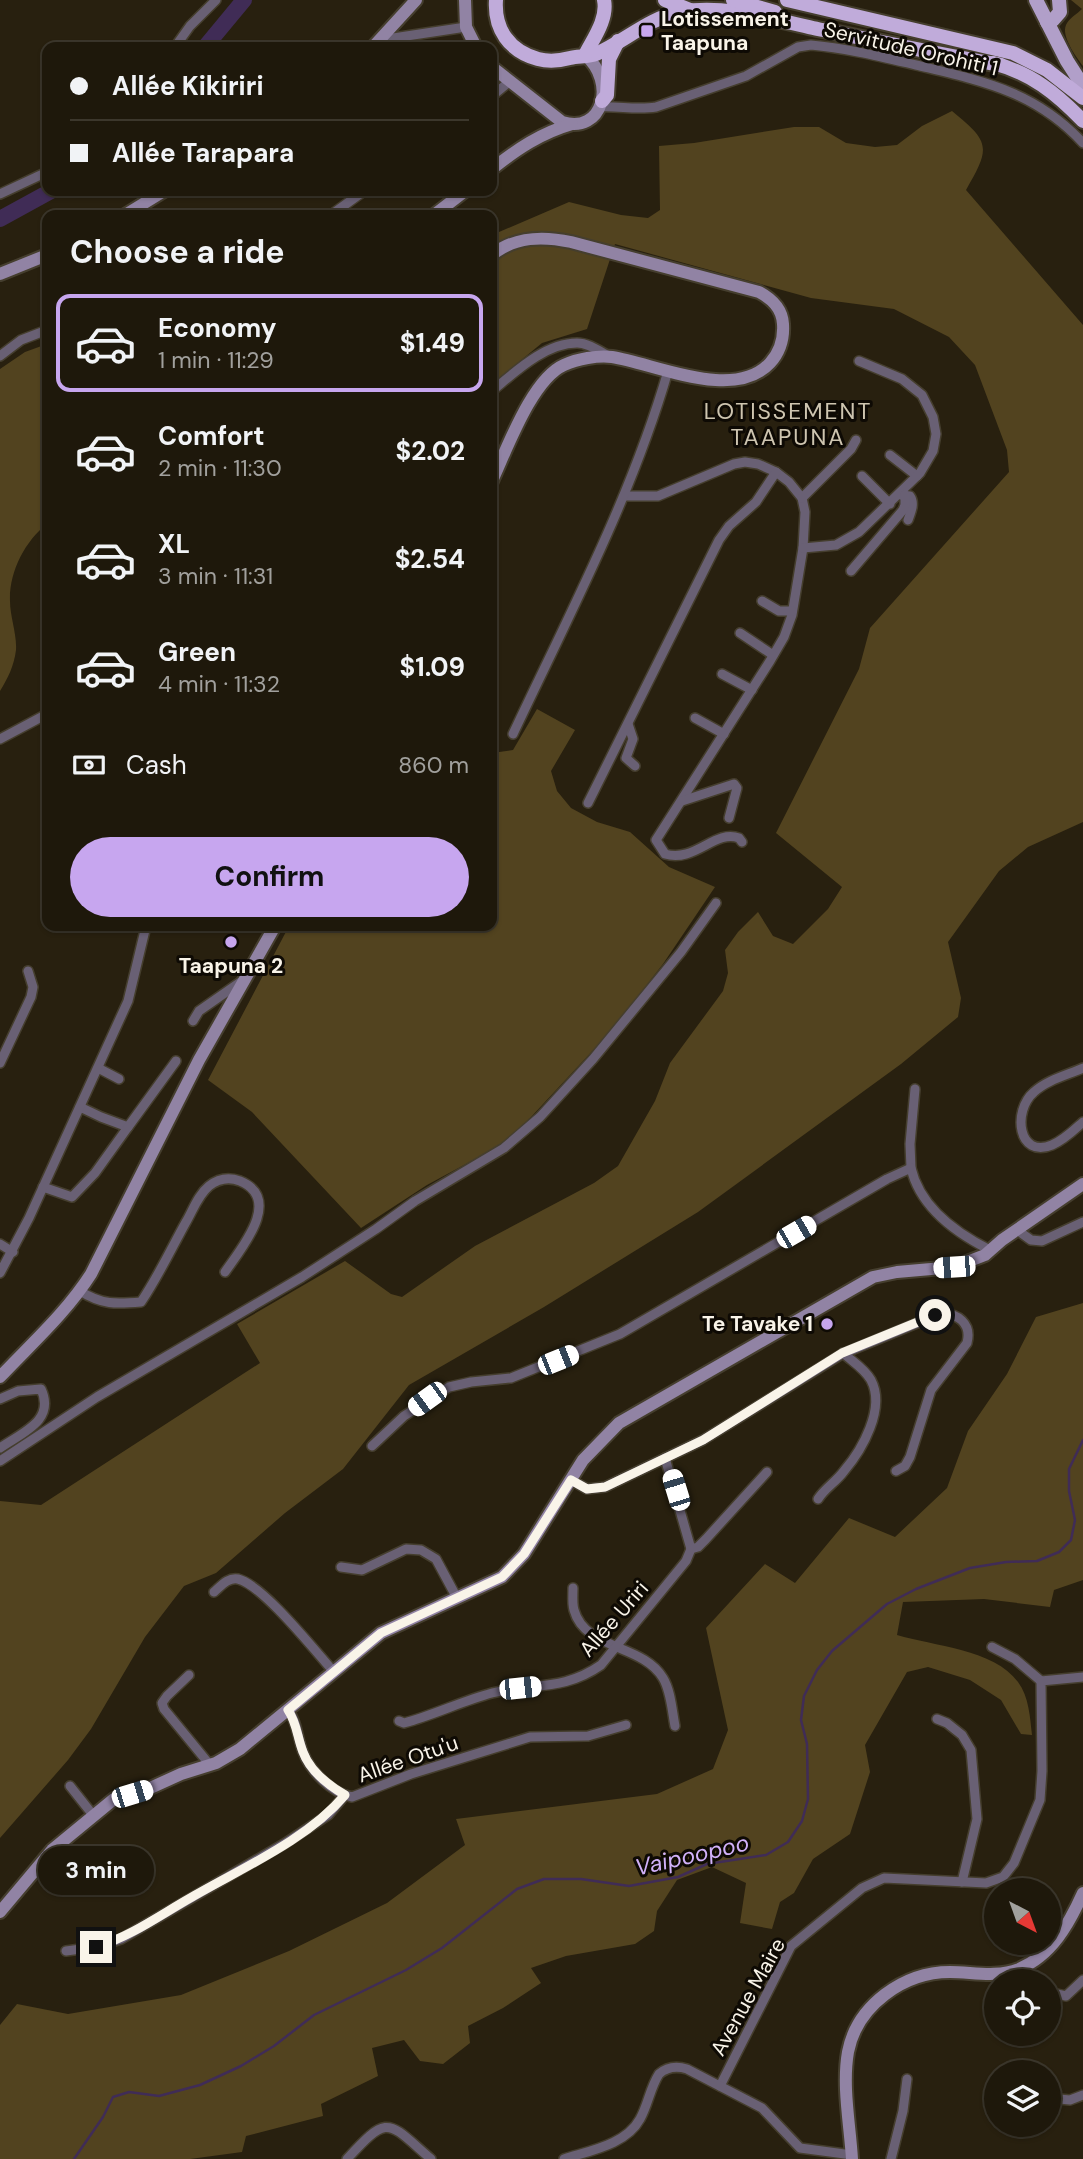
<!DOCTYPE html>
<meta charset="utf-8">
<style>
body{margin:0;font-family:"DM Sans",sans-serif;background:#262114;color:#f1f3f6;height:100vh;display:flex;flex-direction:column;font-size:26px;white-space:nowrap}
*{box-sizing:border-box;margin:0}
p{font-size:23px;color:#a1a09d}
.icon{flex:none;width:38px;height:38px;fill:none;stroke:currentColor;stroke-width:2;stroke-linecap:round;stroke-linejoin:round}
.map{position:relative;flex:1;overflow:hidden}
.drawer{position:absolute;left:42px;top:210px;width:455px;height:721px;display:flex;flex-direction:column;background:#1e180b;border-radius:14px;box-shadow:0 2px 5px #0004,0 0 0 2px #3c372c}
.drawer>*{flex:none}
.guide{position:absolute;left:42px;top:42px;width:455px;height:154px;border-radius:14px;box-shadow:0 2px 5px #0004,0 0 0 2px #3c372c;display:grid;align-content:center;height:154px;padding:0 28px;background:#1e180b}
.needle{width:46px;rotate:139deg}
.fabs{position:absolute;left:984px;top:1878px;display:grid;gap:14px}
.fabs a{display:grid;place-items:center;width:77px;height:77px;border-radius:50%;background:#1e180b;box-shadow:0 2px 5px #0004,0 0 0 2px #3c372c;font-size:35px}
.end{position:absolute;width:32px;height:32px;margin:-16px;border:9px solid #f9f4e9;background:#111;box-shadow:0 0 0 4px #111}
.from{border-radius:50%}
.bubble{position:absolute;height:49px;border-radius:24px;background:#1e180b;box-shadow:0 2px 5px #0004,0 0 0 2px #3c372c;font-size:23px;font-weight:700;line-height:49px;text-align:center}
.car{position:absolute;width:21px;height:42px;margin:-21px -10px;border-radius:9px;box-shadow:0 0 5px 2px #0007;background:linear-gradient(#fff 24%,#345 0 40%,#fff 0 76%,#345 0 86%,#fff 0)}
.guide b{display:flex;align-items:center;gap:24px;height:66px;font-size:26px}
.guide b+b{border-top:2px solid #3c372c}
.guide i{width:18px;height:18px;background:#f1f3f6}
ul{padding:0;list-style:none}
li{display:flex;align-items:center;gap:21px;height:98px;margin:0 14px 10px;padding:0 14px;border:4px solid transparent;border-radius:14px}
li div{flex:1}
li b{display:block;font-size:26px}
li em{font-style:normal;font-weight:700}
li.active{border-color:#c7a6ef}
li>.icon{width:63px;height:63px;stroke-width:1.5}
h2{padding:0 28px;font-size:32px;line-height:84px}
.pay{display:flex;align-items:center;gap:18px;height:77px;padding:0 28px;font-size:26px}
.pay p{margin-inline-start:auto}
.primary-button{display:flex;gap:14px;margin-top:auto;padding:14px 28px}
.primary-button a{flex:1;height:80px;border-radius:42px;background:#c7a6ef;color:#111;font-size:28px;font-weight:700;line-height:80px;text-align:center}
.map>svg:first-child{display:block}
.green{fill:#52431f}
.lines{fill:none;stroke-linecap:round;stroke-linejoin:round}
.stream{stroke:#402c56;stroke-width:2.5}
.river{stroke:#402c56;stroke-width:16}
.minor-casing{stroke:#453e2e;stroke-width:12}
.secondary-casing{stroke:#453e2e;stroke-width:16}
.primary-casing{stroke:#453e2e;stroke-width:18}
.trunk-casing{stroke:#453e2e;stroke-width:18}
.minor{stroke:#696074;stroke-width:9}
.secondary{stroke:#9183a4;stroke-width:12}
.primary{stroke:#b19fc9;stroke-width:14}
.trunk{stroke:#c0abda;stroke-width:14}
.route{stroke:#f9f4e9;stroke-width:9}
.poi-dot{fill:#c7a6ef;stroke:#0e0a04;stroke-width:2.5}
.labels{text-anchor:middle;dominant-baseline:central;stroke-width:6;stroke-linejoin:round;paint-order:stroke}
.poi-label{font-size:21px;font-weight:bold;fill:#f9f4e9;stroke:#0e0a04;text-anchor:start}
.street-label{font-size:21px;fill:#f9f4e9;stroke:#0e0a04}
.neighbourhood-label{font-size:23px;letter-spacing:2px;fill:#cec5b0;stroke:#0e0a04}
.water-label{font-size:23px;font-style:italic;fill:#d1b1f9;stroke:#0e0a04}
</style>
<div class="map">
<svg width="1083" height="2159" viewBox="0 0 1083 2159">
<rect width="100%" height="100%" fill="#28200f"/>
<g class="green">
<path d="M1071,0H1083V66C1076,57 1061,36 1066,25C1069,18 1077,14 1082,9Z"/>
<path d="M952,111C990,142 991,147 966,190L1083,325V822L1028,847L999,871L948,942L961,998L958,1017L901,1064L698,1212L544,1307L409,1385L343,1469L285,1513L216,1573L184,1586L145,1637L91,1729L68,1760L0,1838V1501L41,1505L260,1363L237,1324L345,1261L391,1294L402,1297L475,1246L594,1183L618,1166L655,1101L670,1063L723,991L728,973L725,950L738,932L758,912L773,936L793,944L828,909L842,887L776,833L859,669L870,628L1009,472L1007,450L975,365L949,337L894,309L811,298L615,244L587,329L542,343L492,384V235L569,202L621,215L648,218L660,210L659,146L694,143L794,127H819L846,143L875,147L897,145L922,126Z"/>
<path d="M47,344V524C25,541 9,572 10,601C10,617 17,634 16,650C14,666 8,678 0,691V369L25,352Z"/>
<polygon points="537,709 575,730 551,771 557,791 571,808 597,822 630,832 669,867 715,887 663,964 611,1031 532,1116 503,1144 427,1185 361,1228 252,1112 208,1080 289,926 492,926 492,753 513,750"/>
<path d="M1083,1303V1580L1054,1590L1050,1607L984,1599L903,1602L897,1635C933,1646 994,1649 1018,1682C1029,1697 1030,1717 1032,1735L1021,1734L1001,1700L970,1680L928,1667L907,1672L865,1745L870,1772L850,1834L813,1859L794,1893L780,1902L772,1929L740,1923L746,1883L712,1867L677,1880L657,1911L654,1931L635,1944L566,1956L531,1968L541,1983L503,2008L468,2026L470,2043L443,2064L420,2061L404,2040L372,2048L378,2076L321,2104L323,2116L246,2136L242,2152L190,2159H0V2025L17,2004L68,2014L181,1995L289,1951L387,1903L465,1845L456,1819L657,1794L713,1769L728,1730L706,1628L765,1564L795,1583L849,1518L895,1537L947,1488L968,1431L1007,1374L1036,1317Z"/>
</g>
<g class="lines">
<polyline class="stream" points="74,2159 103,2117 113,2097 129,2092 159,2096 200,2085 241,2066 274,2046 314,2015 406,1970 442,1948 517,1889 544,1879 581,1879 629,1886 678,1877 707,1864 766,1855 788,1842 802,1821 808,1799 807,1744 801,1720 804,1696 817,1670 832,1651 887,1604 916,1589 970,1568 1006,1562 1037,1561 1059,1552 1071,1540 1075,1520 1069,1491 1069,1469 1083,1440"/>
<g class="river">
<polyline points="205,47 244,0"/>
<polyline points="0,219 51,191"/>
</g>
<g class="minor-casing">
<g id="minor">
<polyline points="380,40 466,27"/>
<polyline points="175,47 190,26 216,0"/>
<polyline points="492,83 494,70"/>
<polyline points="492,96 509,82"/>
<path d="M600,107C619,106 637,110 656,107L746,76L798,47L811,45C846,48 882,57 916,65C982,81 1035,91 1083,143"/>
<polyline points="0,194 47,172"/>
<polyline points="331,215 364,191"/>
<polyline points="0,356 21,340 47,330"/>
<path d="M492,391C515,372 545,343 577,343C588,343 598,350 607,355"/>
<polyline points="890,455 917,476"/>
<polyline points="862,476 890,504"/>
<path d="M901,495L910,496C915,503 911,512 908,520"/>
<path d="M624,496H658L734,464L745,462L758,464L776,472L789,482L802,498L805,512L803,548L792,615L784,637L770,661L656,840L665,854C695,863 715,829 739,838L742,842"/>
<polyline points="802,498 851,449 856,440"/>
<polyline points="803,548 836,545 859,532 920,473 933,451 936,434 933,417 922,395 902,379 859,361"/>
<polyline points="851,571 903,510 905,505 905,495"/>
<polyline points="762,601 779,611 792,611"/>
<polyline points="740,633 773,655"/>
<polyline points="722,674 752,690"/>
<polyline points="695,718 724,734"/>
<polyline points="628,724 633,739 626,758 635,766"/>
<path d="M513,734C569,615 631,498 668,371"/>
<polyline points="0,739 47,714"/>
<polyline points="682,801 734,784 737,788 729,818"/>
<polyline points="588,803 719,540 729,526 756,502 776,472"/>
<polyline points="193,1021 199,1011 242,981"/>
<polyline points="0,1063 31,997 33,987 28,971"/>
<polyline points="98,1068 119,1079"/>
<path d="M1083,1068C1067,1075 1047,1080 1034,1092C1012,1111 1018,1159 1052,1145C1064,1140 1074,1130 1083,1122"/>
<polyline points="80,1107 101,1117 128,1127 176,1061"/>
<polyline points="911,1168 910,1144 915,1089"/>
<polyline points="43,1187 72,1197 95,1173 128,1127"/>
<polyline points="1017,1230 1031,1240 1042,1241 1083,1222"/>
<polyline points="0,1244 13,1252"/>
<polyline points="0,1273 29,1218 128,1001 146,926"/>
<path d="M80,1291C102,1305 116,1304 141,1302C158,1277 171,1249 186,1222C193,1210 198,1195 209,1186C218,1179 229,1177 240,1181C284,1199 240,1250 225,1272"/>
<path d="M0,1399L18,1391L41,1389C56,1421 21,1433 0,1448"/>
<path d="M372,1446L404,1416L449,1387L471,1382L511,1378L620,1334L887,1179L911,1168C920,1207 956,1233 990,1250"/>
<polyline points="665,1458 691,1549"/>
<polyline points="0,1461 97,1397 302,1277 376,1229 415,1201 504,1148 540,1117 593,1059 681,952 716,903"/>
<path d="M571,1480L587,1489L605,1487L703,1440L842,1354L939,1314C958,1312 972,1324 967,1343L931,1390L910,1457L905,1466L896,1471"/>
<path d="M818,1499C825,1488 836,1482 844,1471C862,1450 886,1408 871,1380C864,1368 853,1362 843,1353"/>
<polyline points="341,1567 362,1570 406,1549 421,1550 436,1559 457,1598"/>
<path d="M573,1588C573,1595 572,1603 574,1610C585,1650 643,1644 663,1678C671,1691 672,1711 675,1726"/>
<path d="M214,1592C221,1586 228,1577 238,1579C263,1585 315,1651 334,1672"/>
<polyline points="992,1647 1015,1659 1041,1681"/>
<polyline points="189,1675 167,1696 162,1703 164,1709 210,1765"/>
<path d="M288,1710C298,1723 297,1737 303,1752C310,1771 332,1793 352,1797L411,1774L530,1737L588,1736L626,1725"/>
<polyline points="937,1719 947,1723 962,1735 971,1750 977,1819 962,1882"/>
<path d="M399,1721L404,1723C434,1715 462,1701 492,1693C533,1683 564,1691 601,1665L686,1561L691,1549L698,1547L706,1539L767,1472"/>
<polyline points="70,1786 93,1815"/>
<polyline points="66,1951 96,1947 121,1939 284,1844 328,1815 345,1795"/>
<polyline points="1018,1969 1031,1981"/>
<polyline points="1048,1992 1066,1996 1083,1980"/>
<polyline points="720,2086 791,1946 862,1888 884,1878 986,1883 1003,1877 1014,1863 1040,1800 1042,1771 1041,1681 1083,1677"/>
<polyline points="1048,2098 1070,2100 1083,2095"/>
<path d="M347,2159C389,2113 387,2121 431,2159"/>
<path d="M564,2159C588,2151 626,2145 640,2119C648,2105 650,2088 659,2074C667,2067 677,2066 687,2069L762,2108L800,2148L852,2155"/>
<polyline points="891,2159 903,2111 907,2079"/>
</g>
</g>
<g class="secondary-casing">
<g id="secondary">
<polyline points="465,0 466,27 476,47"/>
<polyline points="373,47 416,0"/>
<path d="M492,67L562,122C603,135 617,82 585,55"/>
<path d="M492,169C517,149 541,133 572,124"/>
<polyline points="125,215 164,191"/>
<polyline points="434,215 465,191"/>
<path d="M492,255C515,236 543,236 571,242L759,292C772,299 782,308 783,324C784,339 780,352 770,363C734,402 656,364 612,357C598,355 577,359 564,365C532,379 507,449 492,481"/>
<polyline points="0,274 47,255"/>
<path d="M0,1377C31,1344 66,1313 91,1274L199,1060L275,926"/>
<polyline points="0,1912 52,1850 114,1799 148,1789 181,1774 216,1763 240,1749 381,1633 502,1577 524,1554 583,1460 619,1423 873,1277 897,1272 954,1267 985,1255 1002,1240 1083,1184"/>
<path d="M852,2159C850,2125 842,2086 848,2052C857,2005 904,1972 950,1972C973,1972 996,1978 1019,1969C1052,1955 1069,1924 1083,1893"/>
</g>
</g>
<g class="primary-casing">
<g id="primary">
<polyline points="1036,0 1067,61 1083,86"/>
<polyline points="1047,22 1053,20 1060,12 1059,0"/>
</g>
</g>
<g class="trunk-casing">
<g id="trunk">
<path d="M496,0C494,29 509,51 538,59C549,62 559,61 570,58C578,56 588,57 596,54C626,41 648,18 681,12C723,4 772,19 813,28C876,41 938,54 1001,65"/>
<polyline points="665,0 690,10"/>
<polyline points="733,0 775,12"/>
<polyline points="787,0 1013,53 1047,70 1083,98"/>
<path d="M585,55C593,39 608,19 604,0"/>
<path d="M993,63C1031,73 1056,93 1083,121"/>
<polyline points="602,101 607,95 609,59 618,41"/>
</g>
</g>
<use href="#minor" class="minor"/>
<use href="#secondary" class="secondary"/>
<use href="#primary" class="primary"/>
<use href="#trunk" class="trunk"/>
</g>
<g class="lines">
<path class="route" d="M96,1947C132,1936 160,1915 192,1897C242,1868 307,1840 345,1795C328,1785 310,1771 303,1752C297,1737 297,1723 288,1710L381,1633L502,1577L524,1554L571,1480L587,1489L605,1487L703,1440L842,1353L935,1315"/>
</g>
<g class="poi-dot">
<rect x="640" y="24" width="14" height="14" rx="3.5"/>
<circle cx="231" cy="942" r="7"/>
<circle cx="827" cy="1324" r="7"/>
</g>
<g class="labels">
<g class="poi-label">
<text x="661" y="19">Lotissement<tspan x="661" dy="24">Taapuna</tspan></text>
<text x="231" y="966" text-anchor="middle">Taapuna 2</text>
<text x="813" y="1324" text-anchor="end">Te Tavake 1</text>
</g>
<g class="street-label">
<text transform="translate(911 49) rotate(13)">Servitude Orohiti 1</text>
<text transform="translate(614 1619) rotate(-49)">Allée Uriri</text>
<text transform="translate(408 1759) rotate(-19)">Allée Otu'u</text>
<text transform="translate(748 1997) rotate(-61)">Avenue Maire</text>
</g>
<g class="neighbourhood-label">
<text x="788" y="411">LOTISSEMENT<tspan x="788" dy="26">TAAPUNA</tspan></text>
</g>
<g class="water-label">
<text transform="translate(692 1855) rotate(-13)">Vaipoopoo</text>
</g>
</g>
</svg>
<div class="fabs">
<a><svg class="needle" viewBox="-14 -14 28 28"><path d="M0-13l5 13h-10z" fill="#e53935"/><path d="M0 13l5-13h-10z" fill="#a1a09d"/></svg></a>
<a><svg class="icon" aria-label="locate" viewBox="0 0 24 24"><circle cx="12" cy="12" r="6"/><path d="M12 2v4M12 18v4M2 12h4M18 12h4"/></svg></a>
<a><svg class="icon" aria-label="layers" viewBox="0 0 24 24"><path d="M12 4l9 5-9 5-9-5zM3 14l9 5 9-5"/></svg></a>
</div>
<i class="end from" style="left:935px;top:1315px"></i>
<i class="end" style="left:96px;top:1947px"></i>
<div class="bubble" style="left:38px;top:1846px;width:116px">3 min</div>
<i class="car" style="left:796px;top:1232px;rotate:60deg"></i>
<i class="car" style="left:954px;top:1267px;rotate:266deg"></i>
<i class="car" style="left:558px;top:1360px;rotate:68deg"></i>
<i class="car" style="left:427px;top:1399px;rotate:234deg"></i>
<i class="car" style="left:676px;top:1490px;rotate:343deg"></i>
<i class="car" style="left:520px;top:1688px;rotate:84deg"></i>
<i class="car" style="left:132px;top:1794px;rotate:73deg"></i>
<div class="guide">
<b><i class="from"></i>Allée Kikiriri</b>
<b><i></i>Allée Tarapara</b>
</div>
<section class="drawer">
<h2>Choose a ride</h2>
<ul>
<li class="active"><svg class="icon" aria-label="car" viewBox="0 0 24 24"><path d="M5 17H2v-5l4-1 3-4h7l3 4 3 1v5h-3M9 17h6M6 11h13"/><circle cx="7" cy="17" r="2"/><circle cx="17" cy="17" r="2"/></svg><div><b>Economy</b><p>1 min · 11:29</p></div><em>$1.49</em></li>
<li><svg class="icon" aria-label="car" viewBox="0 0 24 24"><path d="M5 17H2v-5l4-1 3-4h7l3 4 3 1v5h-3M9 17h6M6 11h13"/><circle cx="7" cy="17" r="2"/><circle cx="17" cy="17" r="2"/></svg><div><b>Comfort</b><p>2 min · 11:30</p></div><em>$2.02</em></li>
<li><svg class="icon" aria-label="car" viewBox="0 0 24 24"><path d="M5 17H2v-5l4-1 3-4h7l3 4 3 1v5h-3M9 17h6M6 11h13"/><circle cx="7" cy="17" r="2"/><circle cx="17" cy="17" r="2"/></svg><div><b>XL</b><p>3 min · 11:31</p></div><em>$2.54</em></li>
<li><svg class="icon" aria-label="car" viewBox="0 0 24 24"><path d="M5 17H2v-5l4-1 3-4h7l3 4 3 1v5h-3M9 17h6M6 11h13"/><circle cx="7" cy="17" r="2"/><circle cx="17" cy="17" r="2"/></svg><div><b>Green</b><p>4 min · 11:32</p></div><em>$1.09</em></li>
</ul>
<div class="pay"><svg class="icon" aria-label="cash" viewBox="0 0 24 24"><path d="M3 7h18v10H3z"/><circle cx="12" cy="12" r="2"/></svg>Cash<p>860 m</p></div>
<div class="primary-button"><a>Confirm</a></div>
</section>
</div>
